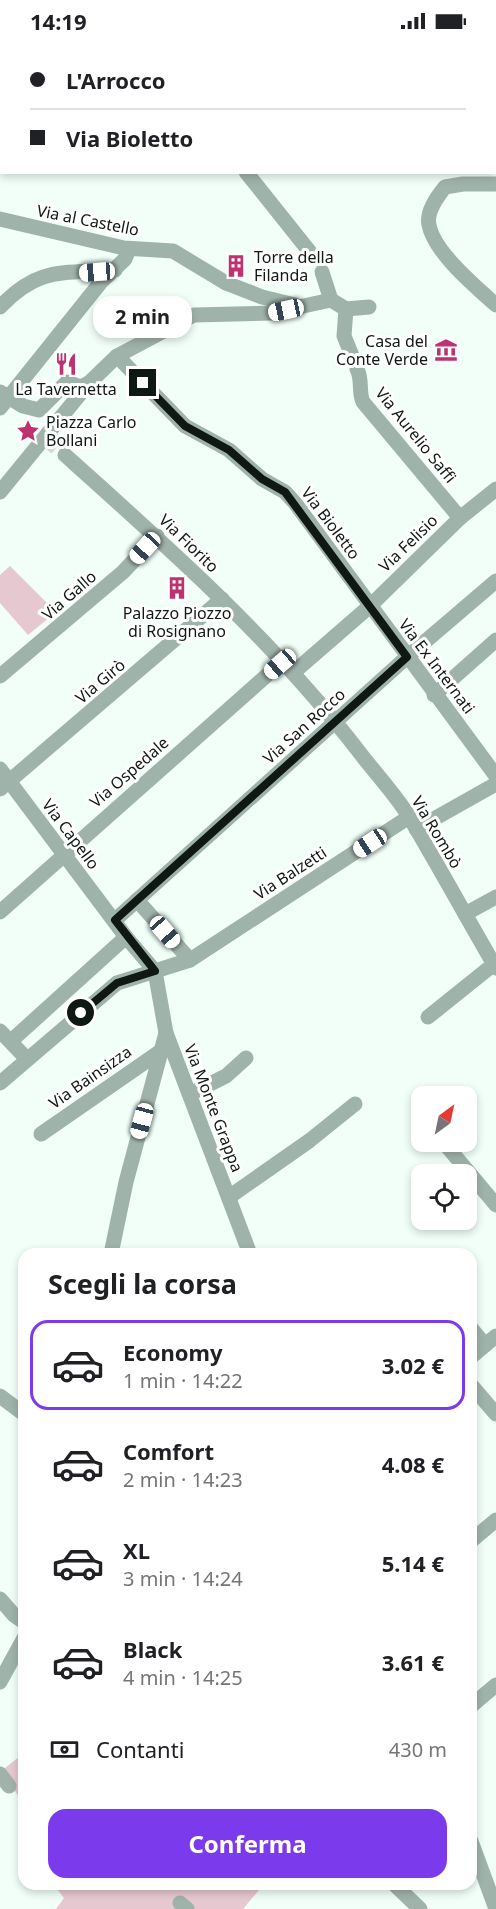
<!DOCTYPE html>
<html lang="it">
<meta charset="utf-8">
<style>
body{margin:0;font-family:"Noto Sans",sans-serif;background:#f2f2f2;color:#202124;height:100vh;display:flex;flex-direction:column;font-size:22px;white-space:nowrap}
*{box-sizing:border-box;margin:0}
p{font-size:20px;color:#757577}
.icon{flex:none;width:33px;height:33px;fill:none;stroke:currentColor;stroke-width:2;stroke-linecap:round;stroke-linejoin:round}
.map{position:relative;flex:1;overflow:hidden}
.side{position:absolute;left:18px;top:1206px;width:459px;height:642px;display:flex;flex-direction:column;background:#fff;border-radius:18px;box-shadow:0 3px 9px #0003}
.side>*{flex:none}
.guide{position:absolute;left:0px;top:0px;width:496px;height:132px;box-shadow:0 3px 9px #0003;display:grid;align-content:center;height:132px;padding:0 30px;background:#fff}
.needle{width:39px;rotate:33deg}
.controls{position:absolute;left:411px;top:1044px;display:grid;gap:12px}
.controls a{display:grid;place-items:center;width:66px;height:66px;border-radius:12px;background:#fff;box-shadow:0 3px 9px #0003;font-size:30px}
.end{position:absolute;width:27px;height:27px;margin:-14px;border:8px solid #101814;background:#fff;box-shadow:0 0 0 3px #fff}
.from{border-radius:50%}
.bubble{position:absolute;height:42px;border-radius:18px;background:#fff;box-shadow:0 3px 9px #0003;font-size:20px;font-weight:700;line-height:42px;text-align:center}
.car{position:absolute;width:18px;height:36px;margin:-18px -9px;border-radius:8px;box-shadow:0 0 4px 2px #0007;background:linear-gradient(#fff 24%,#345 0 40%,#fff 0 76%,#345 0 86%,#fff 0)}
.guide b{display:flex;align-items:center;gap:21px;height:57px;font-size:22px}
.guide b+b{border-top:2px solid #e0e0e0}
.guide i{width:15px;height:15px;background:#202124}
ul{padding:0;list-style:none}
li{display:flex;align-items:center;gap:18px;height:90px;margin:0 12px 9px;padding:0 18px;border:3px solid transparent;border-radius:18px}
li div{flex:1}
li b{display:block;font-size:22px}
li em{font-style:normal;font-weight:700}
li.active{border-color:#7c3aed}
li>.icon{width:54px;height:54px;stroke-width:1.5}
h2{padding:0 30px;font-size:27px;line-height:72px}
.pay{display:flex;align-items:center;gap:15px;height:66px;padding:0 30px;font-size:22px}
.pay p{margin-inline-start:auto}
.button{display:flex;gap:12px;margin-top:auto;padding:12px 30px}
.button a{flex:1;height:69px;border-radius:18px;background:#7c3aed;color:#fff;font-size:24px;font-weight:700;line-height:69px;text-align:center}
.status{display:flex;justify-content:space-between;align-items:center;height:42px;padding:0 30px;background:#fff;direction:ltr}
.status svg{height:16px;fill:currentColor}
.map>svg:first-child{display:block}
.green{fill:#e6c8d1}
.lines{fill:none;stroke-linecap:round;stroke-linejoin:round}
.minor-tunnel{stroke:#cfdcd6;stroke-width:15;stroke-dasharray:15 8;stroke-linecap:butt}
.minor{stroke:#a0b3aa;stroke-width:15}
.route{stroke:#101814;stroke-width:8}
.labels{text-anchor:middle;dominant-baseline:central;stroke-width:6;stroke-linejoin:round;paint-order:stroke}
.street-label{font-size:16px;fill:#101814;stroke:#fff}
.poi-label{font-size:16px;fill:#101814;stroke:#fff;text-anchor:start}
</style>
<div class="status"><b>14:19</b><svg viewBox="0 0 49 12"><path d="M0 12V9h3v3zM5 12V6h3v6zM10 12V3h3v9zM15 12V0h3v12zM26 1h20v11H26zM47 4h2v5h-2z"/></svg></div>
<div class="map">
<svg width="496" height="1867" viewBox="0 0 496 1867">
<rect width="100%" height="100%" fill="#f1fff8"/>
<g class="green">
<polygon points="10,524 56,570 28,593 0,561 0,533"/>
<polygon points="24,1711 24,1761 0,1730"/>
<polygon points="53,1842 264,1842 243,1867 56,1867 64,1856"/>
</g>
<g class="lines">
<polyline class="minor-tunnel" points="45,396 65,413"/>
<g class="minor">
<polyline points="104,0 106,2"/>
<polyline points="390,0 392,2"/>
<polyline points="297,2 298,0"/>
<polyline points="495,85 496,86"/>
<polyline points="246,130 313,214"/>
<path d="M496,142H463L445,145C437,155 426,170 429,183C434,210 476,245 496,263"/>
<polyline points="0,177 124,206 173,209 226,241 262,255 295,263"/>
<polyline points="322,230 331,258 346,267 369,265"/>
<path d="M0,265C39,224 62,232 115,228"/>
<polyline points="346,267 344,294 353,316"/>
<polyline points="117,314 185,384 229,408 262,437 285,450 295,461 496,734"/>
<path d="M357,327C363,339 358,349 363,360L460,476"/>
<polyline points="0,350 23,364 39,368 67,340 81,345 89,341"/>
<polyline points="0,366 101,240 125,217 129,207"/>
<path d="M65,413C170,507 274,599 360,711C376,732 396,753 410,776C439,825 467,876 496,926"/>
<polyline points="0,450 89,341 117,314 194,273 271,271 331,258"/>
<polyline points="294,630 370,564 460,476 496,447"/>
<polyline points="0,634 123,530 157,494"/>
<polyline points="434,653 496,598"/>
<polyline points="0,727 126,895 155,929 166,991 250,1212"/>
<polyline points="0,747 222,557"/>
<polyline points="416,787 496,742"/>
<polyline points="137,858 190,918"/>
<polyline points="0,870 283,619"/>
<polyline points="465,872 496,855"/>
<polyline points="115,878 407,615 496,539"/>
<polyline points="428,975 494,922"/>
<polyline points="0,989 26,1016"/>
<polyline points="11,999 126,895"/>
<polyline points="0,1041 117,941 190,918 409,775"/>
<polyline points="190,1052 226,1034 246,1016"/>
<polyline points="41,1092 161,1009"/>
<polyline points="445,1102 496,1163"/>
<polyline points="229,1155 309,1099 355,1062"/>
<polyline points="111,1212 126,1140 166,991"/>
<polyline points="471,1286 485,1303"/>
<polyline points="471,1315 496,1294"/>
<polyline points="471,1343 496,1372"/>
<polyline points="0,1354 24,1372"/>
<polyline points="471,1499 496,1478"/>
<polyline points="0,1557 14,1573 24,1580"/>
<polyline points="0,1640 24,1596"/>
<polyline points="471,1664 496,1643"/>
<polyline points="0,1732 9,1744"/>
<polyline points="471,1799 496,1867"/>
<polyline points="394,1842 420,1867"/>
<polyline points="180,1861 187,1867"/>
</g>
</g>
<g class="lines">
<polyline class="route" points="81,971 117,941 155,929 115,878 407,615 285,450 262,437 229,408 185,384 143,341"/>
</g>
<defs>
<g id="building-bare" transform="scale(1.8)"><path d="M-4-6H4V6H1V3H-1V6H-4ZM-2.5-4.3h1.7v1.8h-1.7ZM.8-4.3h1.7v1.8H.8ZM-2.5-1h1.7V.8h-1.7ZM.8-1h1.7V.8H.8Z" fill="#bc336f" stroke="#fff" stroke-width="2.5" paint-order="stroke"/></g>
<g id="museum-bare" transform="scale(1.8)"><path d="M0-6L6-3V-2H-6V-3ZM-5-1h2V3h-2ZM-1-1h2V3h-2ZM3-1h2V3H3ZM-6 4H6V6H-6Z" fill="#bc336f" stroke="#fff" stroke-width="2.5" paint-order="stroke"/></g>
<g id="restaurant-bare" transform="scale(1.8)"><path d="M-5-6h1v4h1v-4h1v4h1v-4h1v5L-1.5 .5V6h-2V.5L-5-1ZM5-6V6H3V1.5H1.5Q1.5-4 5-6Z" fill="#bc336f" stroke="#fff" stroke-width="2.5" paint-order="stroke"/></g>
<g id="sight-bare" transform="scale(1.8)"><path d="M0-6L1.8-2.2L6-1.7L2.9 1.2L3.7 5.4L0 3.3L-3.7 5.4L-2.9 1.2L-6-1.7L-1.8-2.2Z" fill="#bc336f" stroke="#fff" stroke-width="2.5" paint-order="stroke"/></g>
</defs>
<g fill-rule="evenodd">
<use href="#building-bare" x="236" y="224"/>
<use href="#museum-bare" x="446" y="308"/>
<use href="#restaurant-bare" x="66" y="322"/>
<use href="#sight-bare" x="28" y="389"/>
<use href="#building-bare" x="177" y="546"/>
</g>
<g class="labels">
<g class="street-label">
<text transform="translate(88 178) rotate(11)">Via al Castello</text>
<text transform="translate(416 393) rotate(51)">Via Aurelio Saffi</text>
<text transform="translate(331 481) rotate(53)">Via Bioletto</text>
<text transform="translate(189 501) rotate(44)">Via Fiorito</text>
<text transform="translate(408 501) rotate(-44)">Via Felisio</text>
<text transform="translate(69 553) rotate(-41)">Via Gallo</text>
<text transform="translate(437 624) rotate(53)">Via Ex Internati</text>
<text transform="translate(100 639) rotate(-40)">Via Girò</text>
<text transform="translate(304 684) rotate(-42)">Via San Rocco</text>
<text transform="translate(129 730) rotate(-41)">Via Ospedale</text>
<text transform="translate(437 790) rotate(59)">Via Rombò</text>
<text transform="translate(71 792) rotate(53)">Via Capello</text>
<text transform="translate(290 831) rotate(-33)">Via Balzetti</text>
<text transform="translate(90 1035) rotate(-35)">Via Bainsizza</text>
<text transform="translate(214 1066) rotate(69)">Via Monte Grappa</text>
</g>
<g class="poi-label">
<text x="254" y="215">Torre della<tspan x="254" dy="18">Filanda</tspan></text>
<text x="428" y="299" text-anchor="end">Casa del<tspan x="428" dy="18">Conte Verde</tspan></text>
<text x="66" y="347" text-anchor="middle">La Tavernetta</text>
<text x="46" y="380">Piazza Carlo<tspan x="46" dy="18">Bollani</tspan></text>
<text x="177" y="571" text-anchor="middle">Palazzo Piozzo<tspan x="177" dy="18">di Rosignano</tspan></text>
</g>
</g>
</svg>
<div class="controls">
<a><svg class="needle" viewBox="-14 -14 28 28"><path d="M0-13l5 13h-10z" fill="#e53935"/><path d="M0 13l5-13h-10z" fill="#757577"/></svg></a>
<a><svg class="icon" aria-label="locate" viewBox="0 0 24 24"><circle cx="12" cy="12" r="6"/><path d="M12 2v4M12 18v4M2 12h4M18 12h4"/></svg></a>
</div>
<i class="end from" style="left:81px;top:971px"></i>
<i class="end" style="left:143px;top:341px"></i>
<div class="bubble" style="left:93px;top:254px;width:99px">2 min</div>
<i class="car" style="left:97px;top:230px;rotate:266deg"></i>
<i class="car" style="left:286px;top:268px;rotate:258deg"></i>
<i class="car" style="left:145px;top:506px;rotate:223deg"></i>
<i class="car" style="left:280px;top:622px;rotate:229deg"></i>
<i class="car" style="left:370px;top:801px;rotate:237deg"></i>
<i class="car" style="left:165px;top:890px;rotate:139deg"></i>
<i class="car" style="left:142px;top:1079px;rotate:195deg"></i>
<div class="guide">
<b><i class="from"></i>L'Arrocco</b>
<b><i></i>Via Bioletto</b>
</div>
<section class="side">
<h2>Scegli la corsa</h2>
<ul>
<li class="active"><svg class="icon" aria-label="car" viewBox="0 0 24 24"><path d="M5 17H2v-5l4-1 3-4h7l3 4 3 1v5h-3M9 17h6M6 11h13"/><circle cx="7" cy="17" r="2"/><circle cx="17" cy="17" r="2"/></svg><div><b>Economy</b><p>1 min · 14:22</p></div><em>3.02 €</em></li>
<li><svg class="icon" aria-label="car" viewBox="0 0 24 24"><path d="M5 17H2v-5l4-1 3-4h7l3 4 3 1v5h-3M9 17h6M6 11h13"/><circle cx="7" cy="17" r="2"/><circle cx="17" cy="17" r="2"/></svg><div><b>Comfort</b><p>2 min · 14:23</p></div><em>4.08 €</em></li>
<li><svg class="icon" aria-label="car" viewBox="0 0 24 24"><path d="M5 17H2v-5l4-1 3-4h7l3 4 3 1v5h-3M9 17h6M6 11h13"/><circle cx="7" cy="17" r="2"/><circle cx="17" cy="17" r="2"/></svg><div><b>XL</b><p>3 min · 14:24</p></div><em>5.14 €</em></li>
<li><svg class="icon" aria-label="car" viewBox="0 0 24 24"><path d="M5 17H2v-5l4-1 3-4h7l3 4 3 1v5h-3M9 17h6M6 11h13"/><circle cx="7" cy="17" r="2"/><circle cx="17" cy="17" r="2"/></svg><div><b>Black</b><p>4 min · 14:25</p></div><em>3.61 €</em></li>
</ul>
<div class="pay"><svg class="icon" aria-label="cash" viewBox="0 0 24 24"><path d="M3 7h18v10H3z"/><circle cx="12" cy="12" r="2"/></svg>Contanti<p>430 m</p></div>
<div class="button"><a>Conferma</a></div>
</section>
</div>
